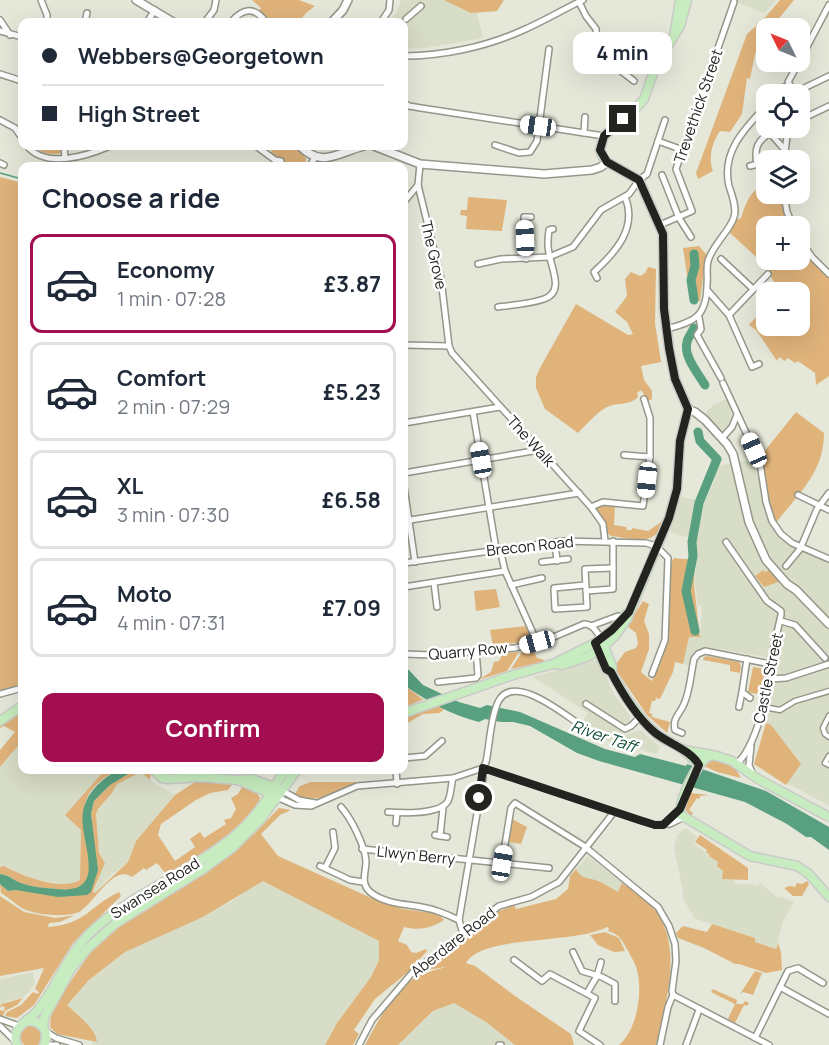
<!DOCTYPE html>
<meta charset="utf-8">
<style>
body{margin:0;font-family:Manrope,sans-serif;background:#f6f6f7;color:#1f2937;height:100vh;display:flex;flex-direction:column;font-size:22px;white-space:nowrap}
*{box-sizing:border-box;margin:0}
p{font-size:20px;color:#747a83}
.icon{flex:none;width:33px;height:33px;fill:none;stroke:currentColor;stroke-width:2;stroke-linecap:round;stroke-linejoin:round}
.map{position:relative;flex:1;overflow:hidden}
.details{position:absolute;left:18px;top:162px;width:390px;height:612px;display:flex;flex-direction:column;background:#fff;border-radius:12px;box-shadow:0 6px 24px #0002}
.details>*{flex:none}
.banner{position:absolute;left:18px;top:18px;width:390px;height:132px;border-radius:12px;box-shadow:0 6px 24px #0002;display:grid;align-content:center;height:132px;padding:0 24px;background:#fff}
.needle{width:39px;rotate:313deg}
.tools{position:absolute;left:756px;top:18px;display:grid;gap:12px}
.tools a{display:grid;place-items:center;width:54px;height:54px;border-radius:12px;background:#fff;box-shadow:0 6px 24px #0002;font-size:30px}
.end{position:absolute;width:27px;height:27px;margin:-14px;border:8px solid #23241f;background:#fff;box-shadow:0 0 0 3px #fff}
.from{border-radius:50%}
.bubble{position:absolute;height:42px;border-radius:12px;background:#fff;box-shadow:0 6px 24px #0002;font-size:20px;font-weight:700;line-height:42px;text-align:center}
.car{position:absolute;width:18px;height:36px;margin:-18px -9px;border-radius:8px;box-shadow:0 0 4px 2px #0007;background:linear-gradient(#fff 24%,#345 0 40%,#fff 0 76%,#345 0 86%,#fff 0)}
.banner b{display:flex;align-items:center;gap:21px;height:57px;font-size:22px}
.banner b+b{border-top:2px solid #e0e1e3}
.banner i{width:15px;height:15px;background:#1f2937}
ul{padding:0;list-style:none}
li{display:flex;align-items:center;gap:18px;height:99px;margin:0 12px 9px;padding:0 12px;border:3px solid #e0e1e3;border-radius:12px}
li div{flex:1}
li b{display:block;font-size:22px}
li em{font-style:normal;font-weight:700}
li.on{border-color:#a20e4f}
li>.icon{width:54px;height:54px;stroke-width:1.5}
h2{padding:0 24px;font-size:27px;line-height:72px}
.primary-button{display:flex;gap:12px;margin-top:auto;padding:12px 24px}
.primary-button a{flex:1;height:69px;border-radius:12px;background:#a20e4f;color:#fff;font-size:24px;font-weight:700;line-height:69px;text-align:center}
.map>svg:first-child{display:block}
.built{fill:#d8ddc7}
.green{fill:#e0b37b}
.water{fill:#58a07f}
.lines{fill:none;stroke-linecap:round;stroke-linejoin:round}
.stream{stroke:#58a07f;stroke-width:1.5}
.river{stroke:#58a07f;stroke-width:9}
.pedestrian-casing{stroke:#94978a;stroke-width:7}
.minor-casing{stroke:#94978a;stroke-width:8}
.tertiary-casing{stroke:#94978a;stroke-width:10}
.primary-casing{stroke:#cacac9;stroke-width:11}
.pedestrian{stroke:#fff;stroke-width:4}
.minor{stroke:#fff;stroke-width:5}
.tertiary{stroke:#fff;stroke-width:7}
.primary{stroke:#c7ecbf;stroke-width:8}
.route{stroke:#23241f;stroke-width:8}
.labels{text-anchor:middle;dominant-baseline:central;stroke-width:5;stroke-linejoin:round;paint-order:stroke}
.street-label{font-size:15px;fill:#23241f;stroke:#fff}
.water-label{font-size:16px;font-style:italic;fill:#144e37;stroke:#fff}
</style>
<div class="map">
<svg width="829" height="1045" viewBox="0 0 829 1045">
<rect width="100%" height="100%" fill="#e5e8d9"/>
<g class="built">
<polygon points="401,0 504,0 497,11 477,13 483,38 426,48 404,49 404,22 388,22 397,12"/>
<polygon points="738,0 777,0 764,13 739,3"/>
<polygon points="727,399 731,409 730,410 734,418 731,425 723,434 704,414 713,405"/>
<polygon points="756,459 761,474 765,509 774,529 781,537 829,561 829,806 787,783 800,765 757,710 766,657 705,647 694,652 689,665 683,664 689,637 700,637 702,605 698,605 695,584 697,525 702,508 715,479 713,467"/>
<polygon points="680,497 698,500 690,538 670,532"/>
<polygon points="593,660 599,662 614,694 630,716 630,722 623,725 586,702 584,706 626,735 640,730 660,747 656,754 594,737 579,727 588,713 533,677"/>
<polygon points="22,741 22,770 105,770 66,815 81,830 80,880 73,884 42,881 21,875 4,866 0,867 0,767"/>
<polygon points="141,772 157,785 175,795 136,841 128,862 110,876 95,893 93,891 105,863 99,853 96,814 98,809 112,793 117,784"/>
<polygon points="686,828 697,837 693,843 718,862 724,871 722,879 734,879 736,884 755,884 756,887 761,883 779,899 780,896 794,902 783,921 776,949 754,941 755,938 693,918 693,915 683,899 683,891 674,848 677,835"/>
<polygon points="588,856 622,883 618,893 598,880 587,879 578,874 576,869"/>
<polygon points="260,881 266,881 379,941 379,960 371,977 337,1023 325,1045 92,1045 93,1041 97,1041 92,1031 66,1005 89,980 132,947 203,917 232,901"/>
<polygon points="33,972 35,984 23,998 7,1001 0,1006 0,979"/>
<polygon points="454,1002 486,1022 515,1045 398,1045 434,1011"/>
</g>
<g class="green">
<polygon points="252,0 299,0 315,6 306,13 299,22 269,22 258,11 261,8"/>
<polygon points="444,0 504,0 497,11 471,13"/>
<path d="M780,0H794L771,28H766V34L755,54L750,79L747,78L742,114L730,132L720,131C712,142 708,159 713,171L698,179L696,173L747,34L763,20Z"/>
<path d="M32,146H62L63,152C54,157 40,152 32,146Z"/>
<polygon points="274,146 295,146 306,158 305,166 282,166 282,160 276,159 270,154"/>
<polygon points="0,177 22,183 22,684 0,690"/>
<path d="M766,184V194H781L782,206L790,226H766V260H800V245L810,259L829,277V376L816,385L815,373L798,361L795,363L788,358L785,361L779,357L777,361L756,330L749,325L766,306V326H800V292H779L780,291L771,277L767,267L729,232L736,220L741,218C746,203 750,190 766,184Z"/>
<polygon points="468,197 507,200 502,231 466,229 467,216 460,215 461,210 467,210"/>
<polygon points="699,246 706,254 700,301 694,300 689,288 683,248"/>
<path d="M648,267L656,269L655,323L661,362L641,366L644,380L652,391V399L648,401L641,390L637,393L638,397C630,406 617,402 607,407C596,413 587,424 578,433L545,409L536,388V377L541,366L576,304L628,335L633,334L627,322L615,312L627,296L625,279L631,272L640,276L645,273Z"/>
<path d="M796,412L824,433C824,473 798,494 775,524C767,502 765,481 759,458Z"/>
<path d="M603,503L615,506L614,525L626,527L627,530H632V528L648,531L661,522L663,518L665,519C656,548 634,539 611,536C603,531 601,516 594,508Z"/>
<polygon points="674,558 695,560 694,585 700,637 689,637 683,664 675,662 673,672 660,699 656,698 655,701 652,701 649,713 652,714 652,717 670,722 667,733 647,715 616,670 616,664 625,652 636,648 638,643 636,633 627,626 643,601 649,604 644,621 649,634 649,649 641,672 652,681 666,643 669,566"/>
<polygon points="763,570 765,572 769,570 781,581 764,587 755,576"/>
<polygon points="496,589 500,607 476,611 474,591"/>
<polygon points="527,626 532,641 493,646 490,630"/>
<polygon points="535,647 537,649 534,651 537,658 544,660 543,662 511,669 522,652"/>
<polygon points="519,652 507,671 478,680 491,672 494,662 499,661 503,653"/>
<polygon points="707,656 739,662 741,666 740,673 730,671 730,665 703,660 704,657"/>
<polygon points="753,667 765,669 761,695 748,692"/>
<polygon points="404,685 421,698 424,699 410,705 404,705"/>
<polygon points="437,706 444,709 440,713 423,714 404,725 404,719"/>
<polygon points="22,711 22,741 0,767 0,750 15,732 4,726 0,728 0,725"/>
<polygon points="766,723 771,725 801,764 786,785 754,764"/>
<polygon points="713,760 734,766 741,778 717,772 704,766"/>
<path d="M105,770H117C106,776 92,786 87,798C76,822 99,867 84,885C79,890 64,890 57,889C46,888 31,887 21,883C11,879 13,877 0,874V867L4,866C22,876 61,891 80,880L81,830L65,815Z"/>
<path d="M135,770H149L151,773L150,780L141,772L117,784L112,793L98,809L96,814L99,853L105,863L93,891L95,893L128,862L136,841L175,795L195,782L219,783L232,785L228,790L210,793L196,800L161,824L158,835L175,861L195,847L190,839L200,832L204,838L226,824L224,820L231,818L236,809L231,798L238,794L242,787L256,792L260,798C251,826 191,860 167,875L157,863L146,870L144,868L132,877C113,864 95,903 79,912C65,918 32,915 20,907C13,902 8,897 1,893L0,884L8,891L16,890L87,895L94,849L91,814L94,801L110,785Z"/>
<polygon points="159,770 191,770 192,774 168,775"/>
<path d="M311,782H365V783C341,787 318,807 294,795L300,786Z"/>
<polygon points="691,793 709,795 700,796 700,799 697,798 689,810 693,813 691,816 685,809"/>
<path d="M279,808L291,810L280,815L261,834L278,856L378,901L403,909L439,914L444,920C432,928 419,931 404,927L398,941L407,945L411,952L416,953L426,949L427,951L408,972L375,999L354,1030L359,1034L353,1045H325L337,1023L371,977L379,960V941L263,881L203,917L125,952L89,980L67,1005C76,1014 96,1028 97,1042L57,1034L50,1027L51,1014L54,1006L92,950L115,929L206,872L230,854L254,834Z"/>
<polygon points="512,819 527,827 521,844 509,842"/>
<polygon points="700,835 748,868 748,880 722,879 723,871 717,866 718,862 709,856 710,855 706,852 707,850 695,842"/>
<polygon points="215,853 217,855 125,913 123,910"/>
<path d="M576,869C582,881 591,877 601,882C607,885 612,889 618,892L622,883C632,890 644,897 652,906C685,945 666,1000 656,1045H619C637,1030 643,992 637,970C635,962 631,957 627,949C621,939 620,935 608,931L609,928L607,927C573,945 484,934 466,963L475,966L515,996L571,1034L574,1045H515L486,1022L454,1003L433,1011L398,1045H365C378,1021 391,995 413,979C423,972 434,971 445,967L428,970L418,974L423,969L497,912L514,905L516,909L556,899L568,889L570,876Z"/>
<polygon points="807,881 809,884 802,896 793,896 784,888 790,886 795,887 797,883 802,884"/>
<path d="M119,892L121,896L73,943L34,1005L17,1018L5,1016L7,1012L21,1005L33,992L38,994L39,992L35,989L44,968L0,976V896L24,912L56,918L75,915L60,922L49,923L48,927C87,924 89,906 119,892Z"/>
<polygon points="712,924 755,938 755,942 776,949 778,943 781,952 782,970 766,973 739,964 735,964 704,948 678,938 676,933 683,926 707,932"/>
<polygon points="605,932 619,938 625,951 614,952 598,945 590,935"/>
<polygon points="755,971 762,973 753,995 743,992 740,994"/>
<polygon points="713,989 737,1000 736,1004 743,1004 745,1001 749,1003 747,1006 744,1005 735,1023 728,1019 735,1004 711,992"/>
<polygon points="23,998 17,1005 5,1011 2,1018 0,1017 0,1010 4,1011 5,1007 1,1006 0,1009 0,1006 2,1004"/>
<circle cx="31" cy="1036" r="11"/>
</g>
<g class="water">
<path d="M404,665L423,685L459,702L480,708L487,705L520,712L605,749L635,757L640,754L686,766L687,764L766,791L829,827V850L811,837H806L787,824L745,802L599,761L577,753L530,726L513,722H501L485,719L479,722C451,715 427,701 404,685Z"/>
<path d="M117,770H135L110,785L94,801L91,814L98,870L91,892L87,895L58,897L16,890L8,891L0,884V874C13,877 11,879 21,883C31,887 46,888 57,889C112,895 78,840 83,812C86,793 101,780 117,770Z"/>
</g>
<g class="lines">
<polyline class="stream" points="0,173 22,179"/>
<g class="river">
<polyline points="694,254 695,266 691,280 694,300"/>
<path d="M694,328C692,333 688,337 687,342C683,356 698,373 705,385"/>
<polyline points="695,631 686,591 693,556 692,542 699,503 717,459 700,441 698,432"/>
</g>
<g class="pedestrian-casing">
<g id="pedestrian">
<polyline points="764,707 780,710 795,701 829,691"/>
<polyline points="829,716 823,728 825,734 829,737"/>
<polyline points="829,756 825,763 829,765"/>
</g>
</g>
<g class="minor-casing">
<g id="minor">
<polyline points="41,0 47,15 47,22"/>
<polyline points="579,2 586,16 596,29 597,47 603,57 634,81"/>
<polyline points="406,19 421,6"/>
<polyline points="0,20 10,35"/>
<polyline points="85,22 87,13"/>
<polyline points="147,22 155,10"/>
<polyline points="205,22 214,10 216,0"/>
<path d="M231,22C243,8 254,6 266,22"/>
<polyline points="381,22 389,10 390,0"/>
<polyline points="0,31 22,37"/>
<path d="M404,56C442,56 485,47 521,31C542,22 562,10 583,0"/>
<polyline points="800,60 829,5"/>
<polyline points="0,74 22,81"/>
<polyline points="792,88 802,89 829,76"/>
<polyline points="778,94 784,87"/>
<polyline points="791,94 792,88 788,82 799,62"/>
<polyline points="404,103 409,106 421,108 604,136"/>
<polyline points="756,117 785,150"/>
<polyline points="0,120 15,128 22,138"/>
<polyline points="800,120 829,106"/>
<polyline points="584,133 585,117"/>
<polyline points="773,136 785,128"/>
<polyline points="658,141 683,150"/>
<polyline points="495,145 519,153 530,152 537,141 549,49"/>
<path d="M27,146C46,169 87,156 110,146"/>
<polyline points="64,146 65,158"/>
<polyline points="256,146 275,160 281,161"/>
<polyline points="784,160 788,128"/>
<polyline points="0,163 4,165"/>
<polyline points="420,164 418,185 441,279 449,346 452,353 591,507 603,524 605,541"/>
<path d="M757,164C754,149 757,141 770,133"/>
<polyline points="310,166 315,157"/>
<polyline points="750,166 762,163"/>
<polyline points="662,175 679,218 691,237"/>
<polyline points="784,194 787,212 793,226"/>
<polyline points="404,202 418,185"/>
<polyline points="660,225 692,211 676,169 734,2"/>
<polyline points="800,240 812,257 829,274"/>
<polyline points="526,259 524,217 531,217"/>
<polyline points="721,259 753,289"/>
<polyline points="478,264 501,259 549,257 573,247 601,210 629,194 639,180 647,174 665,120"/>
<path d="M597,278L594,272C615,253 638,228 625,197"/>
<polyline points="707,290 729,315 752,367 759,364"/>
<path d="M498,307C512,305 530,304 544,299C565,292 551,268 549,253C547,245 548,237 549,230L553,229"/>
<polyline points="729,315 768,274"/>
<polyline points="699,317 701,329 697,335 721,378"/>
<path d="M666,329C695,322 707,316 707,284C708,277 706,268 708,261C713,244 730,231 734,217C737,208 732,195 729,186C721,152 745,128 766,106"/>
<polyline points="404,345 449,346"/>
<polyline points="723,383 760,463 766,502 772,521 781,534 792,543 829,559"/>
<polyline points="473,412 496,549"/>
<polyline points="404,423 500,407"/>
<polyline points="722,438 732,427 737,415"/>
<polyline points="624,455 650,457"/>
<polyline points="404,473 539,450"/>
<polyline points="404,487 415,562"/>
<polyline points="798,495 829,510"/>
<polyline points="591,507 603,502 643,506 650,457 650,418 644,399"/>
<polyline points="404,521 579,493"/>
<polyline points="555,542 557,561"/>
<path d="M726,542L767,601L781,611V615L770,664C774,681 752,757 736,763"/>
<polyline points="500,549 505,571 537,642"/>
<polyline points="542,562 568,559"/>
<polyline points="404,563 562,541 646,543 656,546 668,558 665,640 652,674"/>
<polyline points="786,566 800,549 817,509 829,493"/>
<polyline points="434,583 437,607"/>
<polyline points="511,585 542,578"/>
<polyline points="585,585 554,588 555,609 587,607 585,569 613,568"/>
<polyline points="404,587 505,571"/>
<polyline points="586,591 613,589 613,541"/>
<polyline points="781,621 795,625 825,658"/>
<polyline points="591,626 618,616"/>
<path d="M404,654L432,655L515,648L549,639L584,624C593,624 597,632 601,639"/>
<polyline points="747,659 742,692 750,698"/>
<polyline points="770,679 786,678 829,664"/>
<polyline points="438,682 476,678 478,675 476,651"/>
<polyline points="0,694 22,688"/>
<polyline points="586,704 625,729 631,726 640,717"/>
<polyline points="739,707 742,692"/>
<path d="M682,733L675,730C672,718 680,714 684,704C690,691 691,673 694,659L698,654L705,651L770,664"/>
<polyline points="751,746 749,765 752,773"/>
<polyline points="404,758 425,756 442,741"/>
<polyline points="483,768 655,825 670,824 684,817"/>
<polyline points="396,770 397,784"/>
<polyline points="281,790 299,800 315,803"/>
<polyline points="277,797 295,805 311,806 357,786 453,778 483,768"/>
<path d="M341,807C351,818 365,846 366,861C366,873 360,883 370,892C389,907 415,903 437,911C444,913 452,917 459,920"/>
<path d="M388,812C401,813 440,815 448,801C451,795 451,785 453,778"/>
<polyline points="396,823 397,813"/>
<polyline points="664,824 680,809"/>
<polyline points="435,835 447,837"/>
<polyline points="440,836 443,808"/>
<polyline points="362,849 549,868"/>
<polyline points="502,863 511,808 515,803 584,846 658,907 669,926 675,944 676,961 672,991 673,995"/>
<polyline points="320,866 350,880 363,882"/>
<polyline points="325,868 335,848 333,832"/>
<path d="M463,934L459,920L483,778V768L486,762C490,743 490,720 498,702C513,672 562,713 579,724"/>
<polyline points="573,952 582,971 602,977 615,984 615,1001"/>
<polyline points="514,960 542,981 550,974 595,998 579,1031 600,1045"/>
<polyline points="780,987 829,1014"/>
<polyline points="587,993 597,976 601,962"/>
<polyline points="673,995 769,1045"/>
<polyline points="0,1019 19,1026"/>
<polyline points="0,1026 15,1041"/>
<polyline points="45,1031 56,1038 79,1045"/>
<polyline points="755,1038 788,971 798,968 823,983"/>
<polyline points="50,1045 57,1045"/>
<polyline points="359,1045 372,1020 412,973 499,906 531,897 559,882 614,812"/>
<polyline points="499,1045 501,1045"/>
<polyline points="660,1045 668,1007 673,995"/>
<polyline points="686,1045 699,1010"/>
</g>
</g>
<g class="tertiary-casing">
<g id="tertiary">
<polyline points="136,0 173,22"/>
<polyline points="332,22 343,10 348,0"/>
<path d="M300,146C322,169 339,152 364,146"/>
<polyline points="374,146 420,164 544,174 592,170 601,167 607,162"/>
<polyline points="688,409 695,412 705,420 727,444 733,454 749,522 766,560 787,584 796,590 829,624"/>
</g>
</g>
<g class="primary-casing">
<g id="primary">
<polyline points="675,31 680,0"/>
<polyline points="602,641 612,666 611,672"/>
<polyline points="595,643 606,669 611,672 627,699 646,724 659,736 684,750 699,765"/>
<polyline points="553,664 595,643 612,630 626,614"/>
<polyline points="404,713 513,675 553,664 562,665 587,657 604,646 614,637 627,619 669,518 677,489 680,441 688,409 675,379 669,348 664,309 663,234 639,180 607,162 603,157 600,150 604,136 634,110 644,99 656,65 680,26 687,0"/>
<polyline points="0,721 22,706"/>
<polyline points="684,750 717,756 732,761 758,779 829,817"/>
<path d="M709,756C697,762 677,802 681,815L750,856L797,866L809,874L829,897"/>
<polyline points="154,770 162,778 168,779 200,777 238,780 274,795"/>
<polyline points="238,780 252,779 277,788"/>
<path d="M27,1021C41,1020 50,1031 44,1045"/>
<polyline points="43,1026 45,1016 71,969 87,949 116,923 203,869 232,848 261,819 297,770"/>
<path d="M17,1045C10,1027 28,1022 38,1010C58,985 68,953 92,931C134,892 189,873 233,837C245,827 255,816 264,803C272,792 277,779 287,770"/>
</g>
</g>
<use href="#pedestrian" class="pedestrian"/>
<use href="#minor" class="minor"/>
<use href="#tertiary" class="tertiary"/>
<use href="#primary" class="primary"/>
</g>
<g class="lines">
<path class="route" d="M479,798L483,768L639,820L655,825H663L680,809L699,765C690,749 666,743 653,731C635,715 622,693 611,672L606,669L595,643L612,630L629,612L669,518L677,489L680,441L688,409L675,379L669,348L664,309L663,234L639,180L607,162L600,150L604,136L623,119"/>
</g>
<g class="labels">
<g class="street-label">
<text transform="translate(698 106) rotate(-71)">Trevethick Street</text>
<text transform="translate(434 255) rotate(77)">The Grove</text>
<text transform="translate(531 441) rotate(48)">The Walk</text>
<text transform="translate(530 546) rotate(-6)">Brecon Road</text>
<text transform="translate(468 651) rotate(-5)">Quarry Row</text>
<text transform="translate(768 678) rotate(-78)">Castle Street</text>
<text transform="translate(416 855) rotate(6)">Llwyn Berry</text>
<text transform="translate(155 888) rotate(-32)">Swansea Road</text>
<text transform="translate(453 942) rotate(-38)">Aberdare Road</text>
</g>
<g class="water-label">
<text transform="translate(604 736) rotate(19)">River Taff</text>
</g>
</g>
</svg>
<div class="tools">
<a><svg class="needle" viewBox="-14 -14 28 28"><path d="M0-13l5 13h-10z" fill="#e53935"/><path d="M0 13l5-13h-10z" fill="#747a83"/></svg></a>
<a><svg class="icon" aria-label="locate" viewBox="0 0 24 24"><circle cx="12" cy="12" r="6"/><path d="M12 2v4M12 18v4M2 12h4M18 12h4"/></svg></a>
<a><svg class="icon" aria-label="layers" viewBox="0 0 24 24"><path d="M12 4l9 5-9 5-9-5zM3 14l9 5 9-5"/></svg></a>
<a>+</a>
<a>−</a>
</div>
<i class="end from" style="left:479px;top:798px"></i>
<i class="end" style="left:623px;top:119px"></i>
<div class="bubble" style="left:573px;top:32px;width:99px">4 min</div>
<i class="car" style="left:538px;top:126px;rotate:278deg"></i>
<i class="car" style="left:525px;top:238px;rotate:358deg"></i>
<i class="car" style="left:754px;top:450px;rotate:336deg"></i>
<i class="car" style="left:481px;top:460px;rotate:350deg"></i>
<i class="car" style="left:647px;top:480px;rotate:186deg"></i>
<i class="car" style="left:537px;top:642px;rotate:255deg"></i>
<i class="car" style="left:502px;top:863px;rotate:9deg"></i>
<div class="banner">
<b><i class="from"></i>Webbers@Georgetown</b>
<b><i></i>High Street</b>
</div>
<section class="details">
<h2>Choose a ride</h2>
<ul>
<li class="on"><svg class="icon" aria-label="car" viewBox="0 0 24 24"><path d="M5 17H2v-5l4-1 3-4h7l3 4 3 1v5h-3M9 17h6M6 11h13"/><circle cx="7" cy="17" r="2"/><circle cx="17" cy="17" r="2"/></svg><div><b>Economy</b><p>1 min · 07:28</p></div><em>£3.87</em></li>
<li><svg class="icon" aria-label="car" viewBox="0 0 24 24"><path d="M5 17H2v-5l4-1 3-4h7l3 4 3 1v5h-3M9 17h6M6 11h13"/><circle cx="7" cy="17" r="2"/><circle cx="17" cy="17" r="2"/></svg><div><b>Comfort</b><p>2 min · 07:29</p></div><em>£5.23</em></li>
<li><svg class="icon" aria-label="car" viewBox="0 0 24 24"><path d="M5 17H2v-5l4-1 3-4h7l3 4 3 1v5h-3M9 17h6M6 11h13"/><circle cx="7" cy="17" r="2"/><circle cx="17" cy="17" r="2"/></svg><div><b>XL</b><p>3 min · 07:30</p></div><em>£6.58</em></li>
<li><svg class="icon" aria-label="car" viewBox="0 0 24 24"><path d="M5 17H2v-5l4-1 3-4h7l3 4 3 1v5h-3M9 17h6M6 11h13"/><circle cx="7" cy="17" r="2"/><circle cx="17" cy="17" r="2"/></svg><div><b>Moto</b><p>4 min · 07:31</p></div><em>£7.09</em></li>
</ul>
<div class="primary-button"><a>Confirm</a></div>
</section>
</div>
